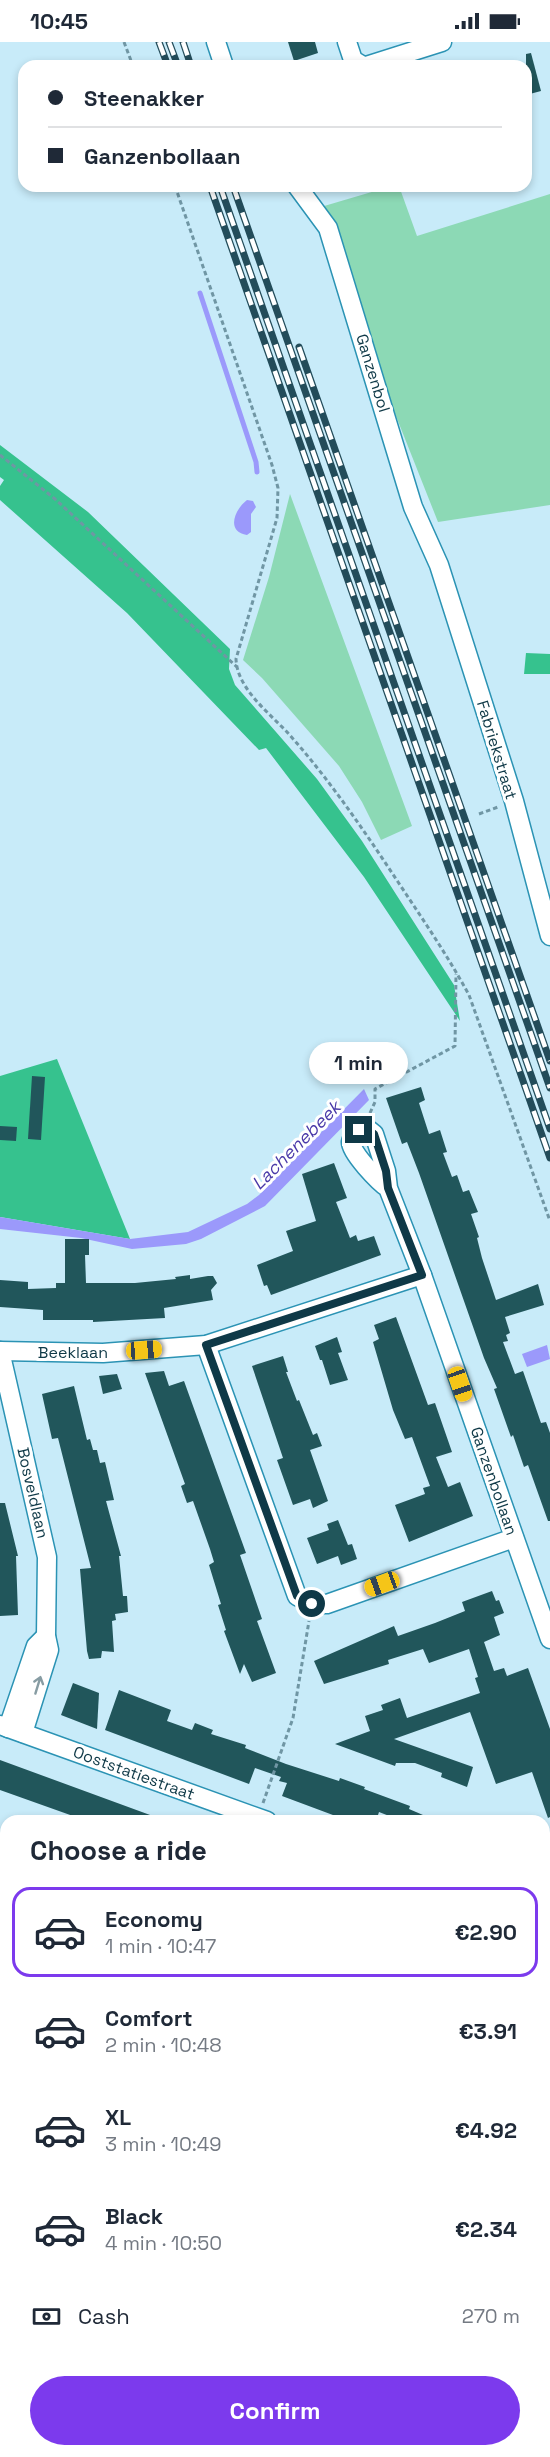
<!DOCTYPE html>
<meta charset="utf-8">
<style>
body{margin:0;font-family:"Space Grotesk",sans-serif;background:#f2f2f3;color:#1f2937;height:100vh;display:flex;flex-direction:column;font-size:22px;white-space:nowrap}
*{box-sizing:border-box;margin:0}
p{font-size:20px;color:#747a83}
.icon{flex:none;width:33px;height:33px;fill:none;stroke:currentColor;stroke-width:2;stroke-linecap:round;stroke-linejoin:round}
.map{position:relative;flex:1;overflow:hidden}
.side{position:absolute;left:0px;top:1773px;width:550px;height:642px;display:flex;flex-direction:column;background:#fff;border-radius:18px 18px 0 0;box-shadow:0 3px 9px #0003}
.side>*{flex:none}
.top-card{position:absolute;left:18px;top:18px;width:514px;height:132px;border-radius:18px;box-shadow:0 3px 9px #0003;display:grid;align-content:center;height:132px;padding:0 30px;background:#fff}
.end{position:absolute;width:27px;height:27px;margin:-14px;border:8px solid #0f3947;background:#fff;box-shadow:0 0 0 3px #fff}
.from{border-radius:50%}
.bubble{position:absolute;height:42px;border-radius:21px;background:#fff;box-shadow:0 3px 9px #0003;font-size:20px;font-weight:700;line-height:42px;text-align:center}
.car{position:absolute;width:18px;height:36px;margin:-18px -9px;border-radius:8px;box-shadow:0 0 4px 2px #0007;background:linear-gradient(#f5c518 24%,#345 0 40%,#f5c518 0 76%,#345 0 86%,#f5c518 0)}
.top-card b{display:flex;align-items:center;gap:21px;height:57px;font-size:22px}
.top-card b+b{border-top:2px solid #e0e1e3}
.top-card i{width:15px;height:15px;background:#1f2937}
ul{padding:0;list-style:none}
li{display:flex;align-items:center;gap:18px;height:90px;margin:0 12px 9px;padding:0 18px;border:3px solid transparent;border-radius:18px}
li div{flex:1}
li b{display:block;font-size:22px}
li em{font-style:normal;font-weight:700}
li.on{border-color:#7c3aed}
li>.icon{width:54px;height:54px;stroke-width:1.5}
h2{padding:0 30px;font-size:27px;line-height:72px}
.pay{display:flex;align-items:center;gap:15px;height:66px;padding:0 30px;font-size:22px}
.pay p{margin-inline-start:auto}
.action{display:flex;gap:12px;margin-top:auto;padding:12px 30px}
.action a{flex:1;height:69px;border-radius:36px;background:#7c3aed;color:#fff;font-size:24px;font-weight:700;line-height:69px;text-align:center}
.status{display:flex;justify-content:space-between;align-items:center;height:42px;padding:0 30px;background:#fff;direction:ltr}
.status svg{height:16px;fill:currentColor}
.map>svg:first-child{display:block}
.green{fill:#8cd9b5}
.forest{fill:#36c28e}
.water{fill:#9b99fb}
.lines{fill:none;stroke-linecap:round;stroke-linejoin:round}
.stream{stroke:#9b99fb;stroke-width:5}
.building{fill:#21565b}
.street-casing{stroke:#2b93b4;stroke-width:21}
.secondary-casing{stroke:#2b93b4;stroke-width:28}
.path{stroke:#7096a4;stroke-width:3;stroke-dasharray:4.5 3;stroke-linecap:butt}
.street{stroke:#fff;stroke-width:18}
.secondary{stroke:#fff;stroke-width:26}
.rail-casing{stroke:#234c5a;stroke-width:7}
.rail{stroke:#fff;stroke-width:4.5;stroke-dasharray:14;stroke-linecap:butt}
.oneway{stroke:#879ca3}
.route{stroke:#0f3947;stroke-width:8}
.labels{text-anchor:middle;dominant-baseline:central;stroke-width:6;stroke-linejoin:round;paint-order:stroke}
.street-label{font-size:16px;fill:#0f3947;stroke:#fff}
.water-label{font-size:18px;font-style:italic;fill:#4939a8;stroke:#fff}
</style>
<div class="status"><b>10:45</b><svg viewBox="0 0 49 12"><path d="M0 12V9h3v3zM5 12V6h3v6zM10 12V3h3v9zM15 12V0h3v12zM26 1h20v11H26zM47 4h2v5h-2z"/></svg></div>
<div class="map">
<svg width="550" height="2415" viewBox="0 0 550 2415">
<rect width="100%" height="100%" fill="#c8ebf9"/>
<g class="green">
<polygon points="392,144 399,144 417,194 550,152 550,463 438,480 314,167"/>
<polygon points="290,452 412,784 381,798 362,760 339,724 262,636 243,618 269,535"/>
<polygon points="0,2366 6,2375 6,2409 24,2409 27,2415 0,2415"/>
</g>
<g class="forest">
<polygon points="0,403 88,470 230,607 229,627 235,643 317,737 362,799 454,943 460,979 364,835 266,706 259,708 127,571 0,458 0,444 4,438 0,435"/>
<polygon points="526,611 550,612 550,632 524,632"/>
<polygon points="57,1017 130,1197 0,1175 0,1034"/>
</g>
<g class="water">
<path d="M247,458L253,459L256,465L251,472V490L247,493C226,490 234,468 247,458Z"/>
<polygon points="364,1047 369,1058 265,1164 201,1197 186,1202 132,1207 81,1196 0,1187 0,1175 130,1197 188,1190 247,1162 259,1153"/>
<polygon points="547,1303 550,1317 527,1325 522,1312"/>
</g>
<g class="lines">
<polyline class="stream" points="200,251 256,420 257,430"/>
</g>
<g class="building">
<polygon points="288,0 315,0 318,11 294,19"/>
<polygon points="531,11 541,49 526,53 526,12"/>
<polygon points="32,1034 45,1035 41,1098 28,1097"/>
<polygon points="421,1045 425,1058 419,1061 429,1092 440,1088 447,1110 443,1111 452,1135 457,1133 463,1150 469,1148 478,1170 471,1172 479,1195 477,1196 482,1216 496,1258 538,1242 544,1263 505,1275 510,1291 506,1293 508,1299 503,1300 515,1332 523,1329 541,1381 546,1380 550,1391 550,1479 548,1479 528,1423 524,1425 513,1393 511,1395 494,1347 497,1346 484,1316 419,1131 407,1100 402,1102 386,1056"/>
<polygon points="0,1084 17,1085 16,1099 0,1098"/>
<polygon points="334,1121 347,1156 336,1160 350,1196 356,1193 358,1199 374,1194 381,1213 271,1253 267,1243 264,1244 257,1223 293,1209 286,1189 316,1179 302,1132"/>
<polygon points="65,1197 89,1197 89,1213 85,1213 86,1241 135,1241 176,1237 175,1235 190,1233 190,1237 208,1234 213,1234 217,1241 211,1248 213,1258 164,1266 165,1276 93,1280 93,1278 43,1278 43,1268 0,1265 0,1238 28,1240 28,1247 56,1246 56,1241 65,1241"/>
<polygon points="396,1275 428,1363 435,1361 452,1410 436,1415 448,1445 460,1440 473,1474 409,1500 395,1463 425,1452 423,1446 430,1444 412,1395 405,1397 393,1368 373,1300 379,1297 374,1283"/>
<polygon points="337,1295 342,1310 338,1311 348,1338 330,1343 322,1318 320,1318 315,1304"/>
<polygon points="283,1314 288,1330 286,1330 297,1359 299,1358 313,1393 317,1391 322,1404 310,1408 328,1459 313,1466 310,1457 293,1463 277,1418 283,1416 252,1324"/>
<polygon points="164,1329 169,1344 184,1339 246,1511 240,1513 262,1577 257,1579 276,1631 252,1640 244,1622 240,1632 224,1589 226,1588 218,1563 221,1562 209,1523 214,1520 210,1507 193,1459 187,1461 181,1444 185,1442 145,1331"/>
<polygon points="117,1332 122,1347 103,1352 99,1334"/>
<polygon points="74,1344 87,1398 90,1397 93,1408 97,1408 100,1421 105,1420 114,1458 106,1459 121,1514 119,1514 123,1554 127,1554 128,1570 115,1572 116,1578 112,1579 114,1610 102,1609 101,1616 89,1617 87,1609 80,1527 91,1526 58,1396 52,1397 42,1352"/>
<polygon points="0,1461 5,1461 18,1514 16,1514 18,1573 0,1574"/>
<polygon points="338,1478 348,1503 352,1502 357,1517 341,1523 338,1514 317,1522 307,1496 329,1488 327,1482"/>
<polygon points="492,1549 496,1559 499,1558 504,1571 494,1575 500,1593 484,1600 494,1629 504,1626 507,1634 528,1626 550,1687 550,1775 548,1776 532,1730 496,1742 470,1670 394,1697 473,1725 467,1745 441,1735 442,1731 415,1721 396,1721 395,1724 335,1702 370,1689 365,1674 383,1668 381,1663 400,1656 407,1676 480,1651 475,1636 478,1635 469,1607 429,1621 423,1607 388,1618 389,1622 324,1642 314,1619 394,1584 398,1594 435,1581 465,1569 462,1560"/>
<polygon points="73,1641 99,1651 97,1687 61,1673"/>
<polygon points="119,1648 171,1668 167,1679 192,1688 195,1681 213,1688 211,1692 246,1703 245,1706 286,1722 339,1739 340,1736 365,1745 364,1747 410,1764 409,1767 437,1779 402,1779 379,1770 376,1779 349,1779 282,1754 287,1741 279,1739 281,1735 255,1726 249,1742 105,1688"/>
<polygon points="0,1718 161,1777 161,1779 71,1779 73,1774 0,1748"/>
</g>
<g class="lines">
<g class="street-casing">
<g id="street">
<polyline points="216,0 224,24"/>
<polyline points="347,0 353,18 363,24"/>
<polyline points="366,24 442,0"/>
<polyline points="297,144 328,186 413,465 439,523 514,759 550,894"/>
<path d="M388,1146C379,1140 350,1110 351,1100C352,1095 356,1092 359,1088H369L374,1092L386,1129L388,1146L422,1233L550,1597"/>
<polyline points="206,1303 297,1554 312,1562 327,1562 514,1496"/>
<polyline points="0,1309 103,1311 206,1303 422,1233"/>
<polyline points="0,1309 47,1515 46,1594 49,1608 23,1691"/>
<polyline points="0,1683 267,1779"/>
<polyline points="8,1686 36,1604 46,1594"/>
<polyline points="544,1881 550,1883"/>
<polyline points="0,2096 6,2092"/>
<polyline points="544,2269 550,2265"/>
<polyline points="440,2409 442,2415"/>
</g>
</g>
<g class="secondary-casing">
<g id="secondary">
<polyline points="0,2142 6,2151"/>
<polyline points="161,2409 164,2415"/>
</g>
</g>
<g class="path">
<polyline points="124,0 133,24"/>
<path d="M175,144L272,423L278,446L277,476L236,617C237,646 268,670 287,690C332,740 369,796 406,852C428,885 450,918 469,953L550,1179"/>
<polyline points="0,413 55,457 237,625"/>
<polyline points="479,772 498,765"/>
<polyline points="370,1071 375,1060 375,1047 455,1004 456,932"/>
<polyline points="263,1761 293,1676 309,1579"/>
<polyline points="0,2115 5,2123"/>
</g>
<use href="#street" class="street"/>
<use href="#secondary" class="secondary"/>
<g class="rail-casing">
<g id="rail">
<polyline points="159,0 168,24"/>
<polyline points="169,0 178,24"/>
<polyline points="183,0 191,24"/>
<polyline points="210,144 550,1116"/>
<polyline points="220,144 550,1087"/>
<polyline points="233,144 550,1046"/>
<polyline points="299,305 550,1019"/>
</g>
</g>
<use href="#rail" class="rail"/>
</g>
<defs><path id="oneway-shaft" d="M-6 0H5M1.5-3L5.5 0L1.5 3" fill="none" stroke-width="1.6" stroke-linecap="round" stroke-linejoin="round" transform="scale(1.5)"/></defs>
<use class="oneway" href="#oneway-shaft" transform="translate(38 1643) rotate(-73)"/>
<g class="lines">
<polyline class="route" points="312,1562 297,1554 206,1303 422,1233 388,1146 386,1129 374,1092 369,1088 359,1088"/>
</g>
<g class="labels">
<g class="street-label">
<text transform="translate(373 331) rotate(73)">Ganzenbol</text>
<text transform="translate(497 708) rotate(73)">Fabriekstraat</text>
<text x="73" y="1310">Beeklaan</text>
<text transform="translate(494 1439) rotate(71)">Ganzenbollaan</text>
<text transform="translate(33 1451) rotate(77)">Bosveldlaan</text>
<text transform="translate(134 1731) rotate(20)">Ooststatiestraat</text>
</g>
<g class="water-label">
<text transform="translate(296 1103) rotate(-45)">Lachenebeek</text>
</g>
</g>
</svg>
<i class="end from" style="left:312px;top:1562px"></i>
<i class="end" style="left:359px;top:1088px"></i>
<div class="bubble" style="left:309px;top:1000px;width:99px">1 min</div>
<i class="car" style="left:144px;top:1308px;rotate:86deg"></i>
<i class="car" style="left:460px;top:1342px;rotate:161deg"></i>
<i class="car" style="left:382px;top:1542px;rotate:250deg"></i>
<div class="top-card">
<b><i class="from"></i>Steenakker</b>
<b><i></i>Ganzenbollaan</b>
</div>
<section class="side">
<h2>Choose a ride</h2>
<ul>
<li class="on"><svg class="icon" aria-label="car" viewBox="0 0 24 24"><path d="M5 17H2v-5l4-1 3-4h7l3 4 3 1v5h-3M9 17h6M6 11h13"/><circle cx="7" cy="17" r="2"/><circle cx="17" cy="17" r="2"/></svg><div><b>Economy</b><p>1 min · 10:47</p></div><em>€2.90</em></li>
<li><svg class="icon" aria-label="car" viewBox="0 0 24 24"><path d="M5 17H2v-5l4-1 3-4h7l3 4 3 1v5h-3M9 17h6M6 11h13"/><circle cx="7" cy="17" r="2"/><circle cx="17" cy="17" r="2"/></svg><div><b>Comfort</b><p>2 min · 10:48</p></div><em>€3.91</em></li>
<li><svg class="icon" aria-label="car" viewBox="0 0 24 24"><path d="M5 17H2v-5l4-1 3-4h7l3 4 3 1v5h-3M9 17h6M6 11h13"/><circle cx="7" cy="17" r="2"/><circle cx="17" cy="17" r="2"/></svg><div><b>XL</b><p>3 min · 10:49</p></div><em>€4.92</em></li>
<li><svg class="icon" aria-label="car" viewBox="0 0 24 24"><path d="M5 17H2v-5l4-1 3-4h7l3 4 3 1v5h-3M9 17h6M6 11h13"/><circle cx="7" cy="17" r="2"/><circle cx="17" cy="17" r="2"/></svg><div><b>Black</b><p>4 min · 10:50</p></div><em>€2.34</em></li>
</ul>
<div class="pay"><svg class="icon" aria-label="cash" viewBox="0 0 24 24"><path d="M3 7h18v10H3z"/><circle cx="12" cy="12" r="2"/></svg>Cash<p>270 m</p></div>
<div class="action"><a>Confirm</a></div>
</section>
</div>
